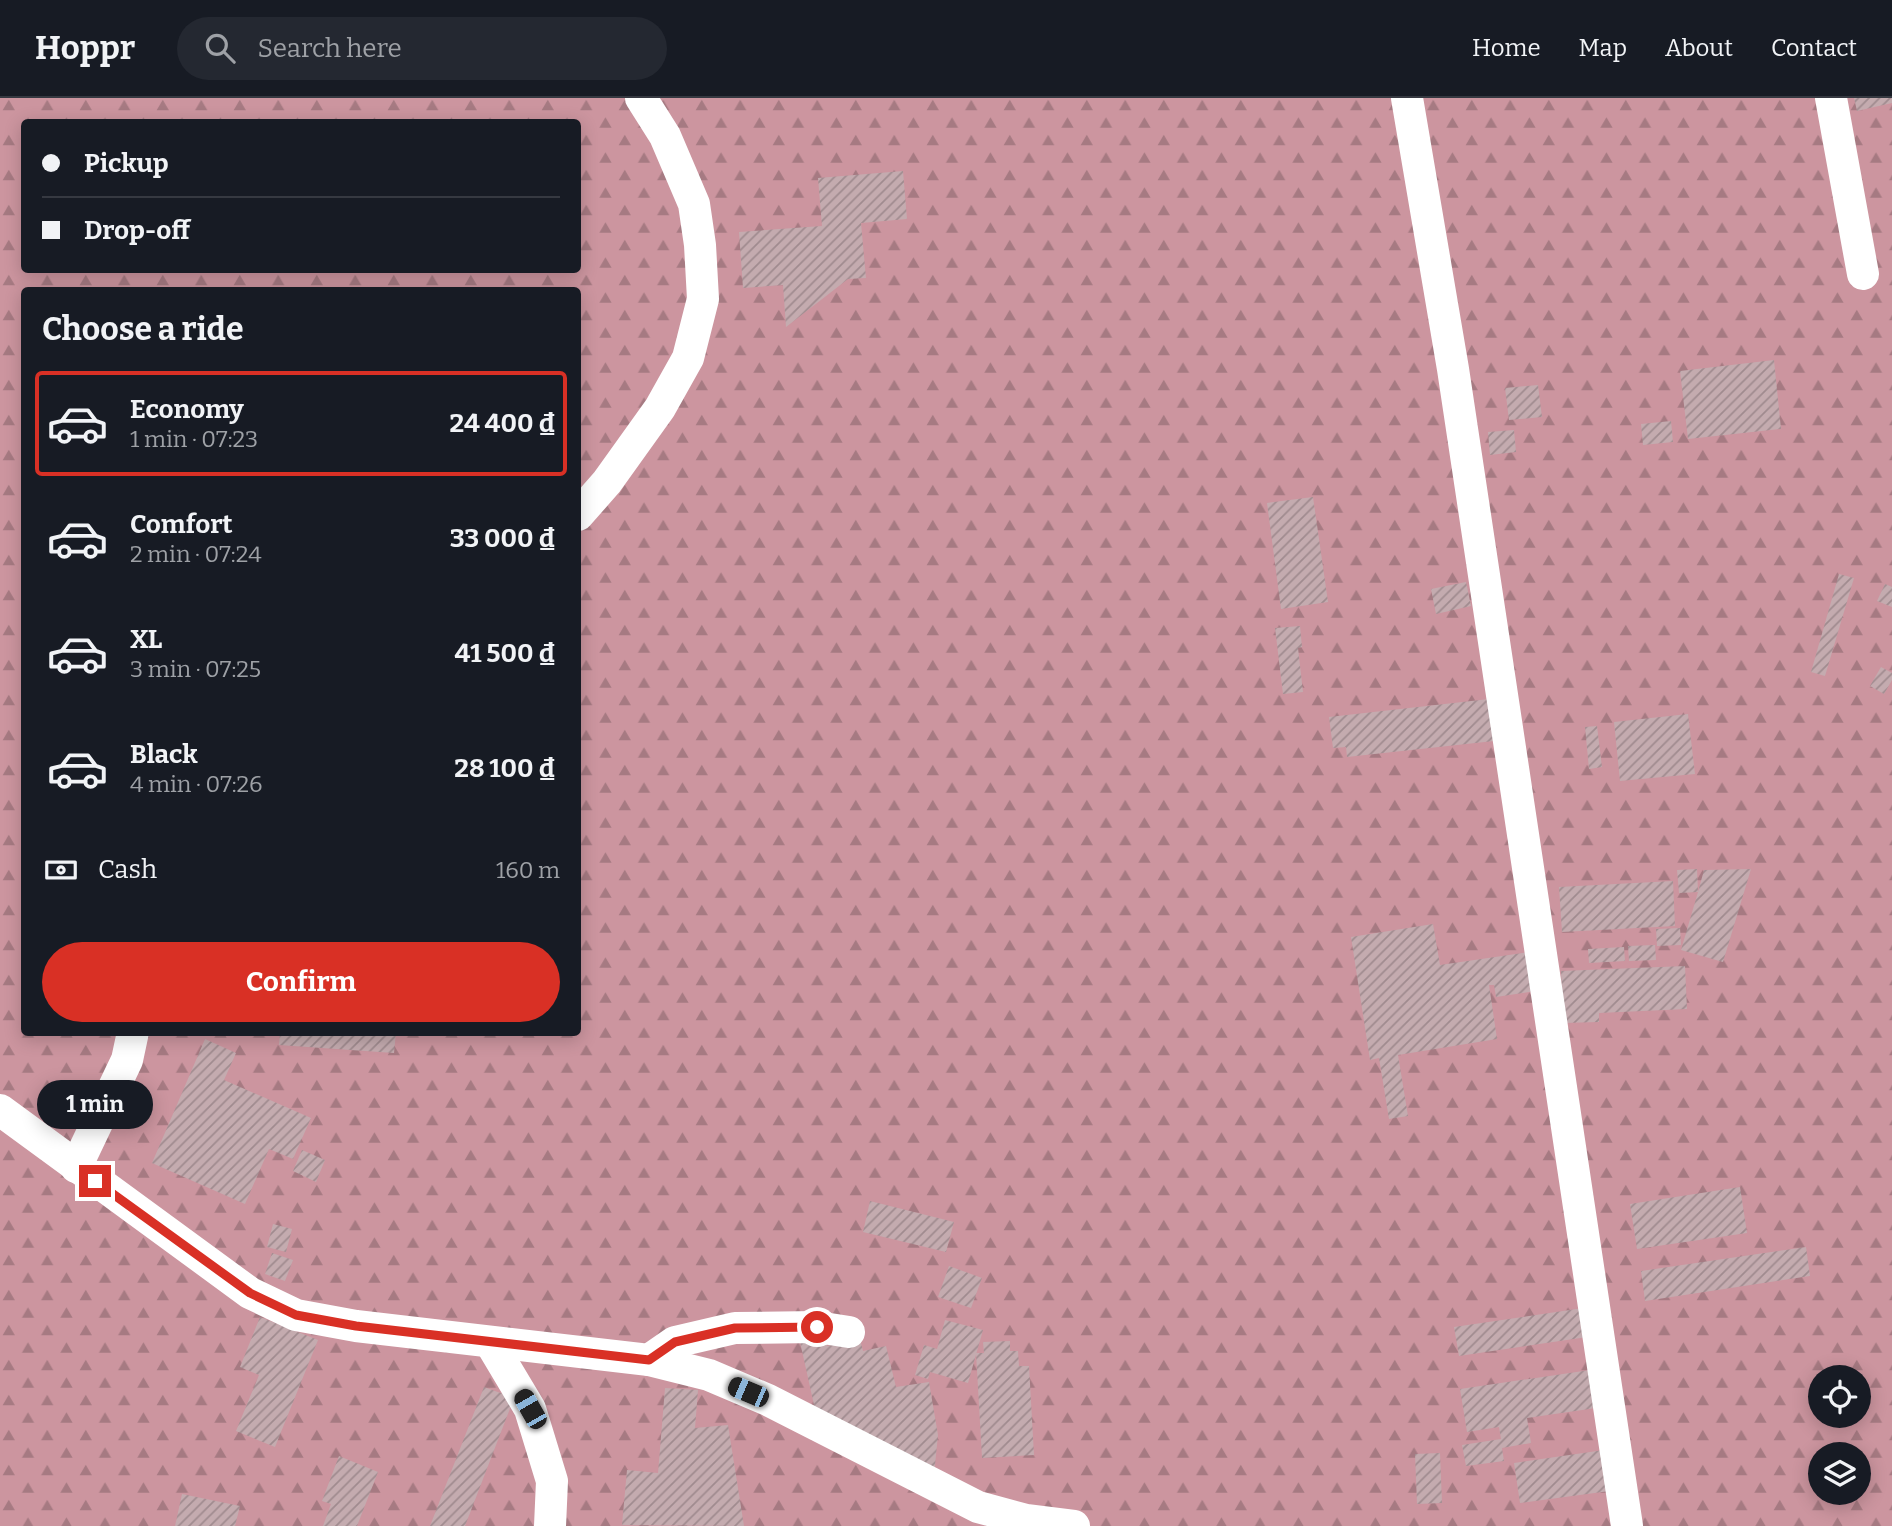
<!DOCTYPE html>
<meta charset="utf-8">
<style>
body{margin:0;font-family:Bitter,serif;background:#242831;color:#f1f3f6;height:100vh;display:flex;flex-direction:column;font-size:26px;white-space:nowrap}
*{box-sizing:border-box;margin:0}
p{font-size:23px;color:#9ea1a6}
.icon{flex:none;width:38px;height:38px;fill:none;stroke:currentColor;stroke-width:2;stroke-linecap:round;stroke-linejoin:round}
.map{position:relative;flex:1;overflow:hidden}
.drawer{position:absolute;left:21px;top:189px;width:560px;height:749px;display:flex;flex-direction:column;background:#171b24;border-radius:7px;box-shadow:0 4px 18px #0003}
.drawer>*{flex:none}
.hud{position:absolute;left:21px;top:21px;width:560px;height:154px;border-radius:7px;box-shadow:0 4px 18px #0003;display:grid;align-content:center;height:154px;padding:0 21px;background:#171b24}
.fabs{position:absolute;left:1808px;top:1267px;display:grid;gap:14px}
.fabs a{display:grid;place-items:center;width:63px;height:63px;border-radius:50%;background:#171b24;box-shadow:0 4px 18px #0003;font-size:35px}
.end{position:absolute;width:32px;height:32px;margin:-16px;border:9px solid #d93025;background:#fff;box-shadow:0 0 0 4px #fff}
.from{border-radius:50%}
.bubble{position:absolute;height:49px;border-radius:24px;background:#171b24;box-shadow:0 4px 18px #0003;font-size:23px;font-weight:700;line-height:49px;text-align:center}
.car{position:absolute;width:21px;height:42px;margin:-21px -10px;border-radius:9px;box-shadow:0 0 5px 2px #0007;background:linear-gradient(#222 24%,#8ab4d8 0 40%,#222 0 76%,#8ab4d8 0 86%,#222 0)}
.hud b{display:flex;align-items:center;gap:24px;height:66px;font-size:26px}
.hud b+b{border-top:2px solid #363941}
.hud i{width:18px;height:18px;background:#f1f3f6}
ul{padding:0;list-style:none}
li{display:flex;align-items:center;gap:21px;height:105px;margin:0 14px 10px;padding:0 7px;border:4px solid transparent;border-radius:7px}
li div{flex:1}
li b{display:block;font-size:26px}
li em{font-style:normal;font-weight:700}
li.active{border-color:#d93025}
li>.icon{width:63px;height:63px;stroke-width:1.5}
h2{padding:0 21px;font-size:32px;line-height:84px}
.pay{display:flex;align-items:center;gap:18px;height:77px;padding:0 21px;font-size:26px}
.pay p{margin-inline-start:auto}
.button{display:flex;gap:14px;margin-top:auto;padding:14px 21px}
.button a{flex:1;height:80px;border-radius:42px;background:#d93025;color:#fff;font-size:28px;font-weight:700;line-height:80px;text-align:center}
header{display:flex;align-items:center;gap:42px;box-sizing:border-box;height:98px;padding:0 35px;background:#171b24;border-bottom:2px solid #363941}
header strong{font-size:33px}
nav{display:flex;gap:38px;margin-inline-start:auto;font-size:24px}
.search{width:490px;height:63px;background:#242831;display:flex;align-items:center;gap:18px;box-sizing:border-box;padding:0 24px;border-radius:38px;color:#9ea1a6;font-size:26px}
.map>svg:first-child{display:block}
.forest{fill:url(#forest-firs);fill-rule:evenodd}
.building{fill:url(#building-hatch)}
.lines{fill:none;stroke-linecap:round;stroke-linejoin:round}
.minor{stroke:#fff;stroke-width:32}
.route{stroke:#d93025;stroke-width:9}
</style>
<header>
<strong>Hoppr</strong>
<div class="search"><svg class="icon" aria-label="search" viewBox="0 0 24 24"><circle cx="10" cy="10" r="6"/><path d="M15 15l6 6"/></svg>Search here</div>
<nav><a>Home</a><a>Map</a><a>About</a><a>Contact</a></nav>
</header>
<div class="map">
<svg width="1892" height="1428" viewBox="0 0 1892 1428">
<defs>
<pattern id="forest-firs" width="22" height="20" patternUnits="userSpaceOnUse" patternTransform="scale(1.75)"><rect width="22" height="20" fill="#cc959f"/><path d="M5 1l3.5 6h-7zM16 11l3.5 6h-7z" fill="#a67a82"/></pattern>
<pattern id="building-hatch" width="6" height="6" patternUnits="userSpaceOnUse" patternTransform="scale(1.75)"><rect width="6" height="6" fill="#c4abaf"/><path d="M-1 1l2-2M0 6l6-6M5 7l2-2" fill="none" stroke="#a08b8f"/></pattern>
</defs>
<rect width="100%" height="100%" fill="#fadfe3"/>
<path class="forest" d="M0,0H1892V1428H0ZM24,24H578V172H24ZM24,192H578V934H24ZM1820,1279H1858V1318H1820ZM1820,1356H1858V1395H1820Z"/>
<g class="building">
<polygon points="1854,0 1892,0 1892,5 1857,13"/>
<polygon points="903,73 907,121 861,125 866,180 848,181 786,229 783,187 743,190 739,134 822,128 818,80"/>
<polygon points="1774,262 1781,331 1688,341 1680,273"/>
<polygon points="1538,287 1542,319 1509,322 1505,290"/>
<polygon points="1671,323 1673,344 1643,347 1641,326"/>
<polygon points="1514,332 1516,354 1490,357 1488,334"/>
<polygon points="1313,399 1328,504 1281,511 1267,405"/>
<polygon points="1839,476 1854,480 1825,578 1811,574"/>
<polygon points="1466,484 1471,508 1436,516 1431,491"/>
<polygon points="1885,486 1892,489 1892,509 1877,503"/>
<polygon points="1300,528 1302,549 1298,550 1303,594 1283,596 1275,530"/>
<polygon points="1881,569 1892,575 1892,582 1884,596 1870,588"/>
<polygon points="1498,600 1503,642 1347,659 1346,649 1333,650 1329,619"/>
<polygon points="1688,616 1695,676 1620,683 1614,624"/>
<polygon points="1597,628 1602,669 1589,671 1585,629"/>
<polygon points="1697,771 1698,794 1704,772 1751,771 1723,864 1681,852 1698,794 1679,795 1677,772"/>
<polygon points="1673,783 1675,828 1562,834 1559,789"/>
<polygon points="1433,826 1440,867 1530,854 1536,893 1496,899 1494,887 1489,887 1497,941 1398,957 1408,1018 1389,1021 1379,960 1370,962 1351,839"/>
<polygon points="1680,830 1681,847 1657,848 1656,831"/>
<polygon points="1655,847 1656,862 1629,863 1628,848"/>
<polygon points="1624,849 1625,863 1589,865 1588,851"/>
<polygon points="1685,868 1687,911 1599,915 1599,924 1563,925 1561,873"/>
<polygon points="280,934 396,934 394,955 279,947"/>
<polygon points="205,941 236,955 224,982 311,1020 293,1061 269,1051 245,1106 152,1065"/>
<polygon points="302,1052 325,1062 316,1084 293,1073"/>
<polygon points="1740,1089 1747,1135 1637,1151 1630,1106"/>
<polygon points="870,1103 954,1124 946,1154 863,1134"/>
<polygon points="273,1126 292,1131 286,1154 267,1149"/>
<polygon points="1806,1149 1810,1178 1645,1203 1641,1173"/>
<polygon points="272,1155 293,1162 285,1183 265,1176"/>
<polygon points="949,1168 982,1180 971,1210 938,1199"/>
<polygon points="1590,1209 1594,1238 1459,1258 1454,1229"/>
<polygon points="260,1219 318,1242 275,1349 236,1333 259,1277 240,1269"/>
<polygon points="945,1222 983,1232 968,1285 930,1274 928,1281 915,1277 924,1247 937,1251"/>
<polygon points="825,1238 827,1248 860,1241 863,1253 886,1248 896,1289 929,1284 938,1337 934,1377 818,1325 800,1244"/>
<polygon points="1010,1243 1010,1253 1018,1253 1019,1268 1029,1268 1034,1357 982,1360 976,1255 984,1255 983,1244"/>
<polygon points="1590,1272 1596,1310 1527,1320 1531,1345 1502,1350 1504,1363 1466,1368 1462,1347 1501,1341 1499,1329 1467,1334 1460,1291"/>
<polygon points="484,1289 514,1300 465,1428 430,1428"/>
<polygon points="665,1290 698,1292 695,1330 728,1327 744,1428 622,1427 627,1372 658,1375"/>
<polygon points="1611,1351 1617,1392 1520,1405 1514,1365"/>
<polygon points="1440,1355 1442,1405 1417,1406 1415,1356"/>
<polygon points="339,1358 378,1374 357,1428 323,1428 331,1406 322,1403"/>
<polygon points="182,1396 240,1408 235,1428 175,1428"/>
</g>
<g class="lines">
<g class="minor">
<polyline points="1407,0 1453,271 1627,1428"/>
<polyline points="1831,0 1863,176"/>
<polyline points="578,417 607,384 660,310 688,260 703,201 700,147 694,106 665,38 641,0"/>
<polyline points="0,1012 250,1195 296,1217 356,1228 649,1262 709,1277 768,1302 978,1409 1026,1422 1074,1428"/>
<polyline points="76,1069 127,962 133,934"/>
<polyline points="490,1244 530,1311 552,1383 550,1428"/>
<polyline points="649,1262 675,1244 735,1230 817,1229 849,1234"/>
</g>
</g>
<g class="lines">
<polyline class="route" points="95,1083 250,1195 296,1217 356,1228 649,1262 675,1244 735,1230 817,1229"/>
</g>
</svg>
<div class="fabs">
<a><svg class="icon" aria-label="locate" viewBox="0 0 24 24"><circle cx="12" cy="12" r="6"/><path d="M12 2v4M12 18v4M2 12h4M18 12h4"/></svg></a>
<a><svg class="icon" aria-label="layers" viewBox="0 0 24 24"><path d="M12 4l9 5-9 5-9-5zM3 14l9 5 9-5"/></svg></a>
</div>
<i class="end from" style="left:817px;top:1229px"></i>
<i class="end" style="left:95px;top:1083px"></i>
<div class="bubble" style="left:37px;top:982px;width:116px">1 min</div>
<i class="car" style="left:748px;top:1294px;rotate:293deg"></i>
<i class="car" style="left:530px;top:1311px;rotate:330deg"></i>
<div class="hud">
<b><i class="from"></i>Pickup</b>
<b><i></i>Drop-off</b>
</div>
<section class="drawer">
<h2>Choose a ride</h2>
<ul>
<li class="active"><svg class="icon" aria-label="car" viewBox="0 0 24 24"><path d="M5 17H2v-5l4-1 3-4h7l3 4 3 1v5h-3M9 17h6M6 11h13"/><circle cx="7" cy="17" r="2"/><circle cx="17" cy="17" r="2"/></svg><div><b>Economy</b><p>1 min · 07:23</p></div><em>24 400 ₫</em></li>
<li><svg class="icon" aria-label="car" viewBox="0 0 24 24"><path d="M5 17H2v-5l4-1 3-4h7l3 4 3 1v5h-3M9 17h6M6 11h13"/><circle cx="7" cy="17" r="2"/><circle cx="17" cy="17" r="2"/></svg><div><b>Comfort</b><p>2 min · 07:24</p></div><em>33 000 ₫</em></li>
<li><svg class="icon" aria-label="car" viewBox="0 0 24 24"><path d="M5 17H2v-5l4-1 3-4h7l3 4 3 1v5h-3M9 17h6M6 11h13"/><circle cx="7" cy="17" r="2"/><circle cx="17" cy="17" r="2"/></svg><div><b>XL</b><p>3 min · 07:25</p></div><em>41 500 ₫</em></li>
<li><svg class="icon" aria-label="car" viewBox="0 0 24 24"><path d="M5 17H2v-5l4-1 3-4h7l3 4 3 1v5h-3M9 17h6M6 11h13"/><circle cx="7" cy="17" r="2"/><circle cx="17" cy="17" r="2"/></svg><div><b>Black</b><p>4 min · 07:26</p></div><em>28 100 ₫</em></li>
</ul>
<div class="pay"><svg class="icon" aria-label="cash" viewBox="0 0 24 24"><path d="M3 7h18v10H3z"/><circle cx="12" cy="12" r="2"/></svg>Cash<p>160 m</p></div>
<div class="button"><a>Confirm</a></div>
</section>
</div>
